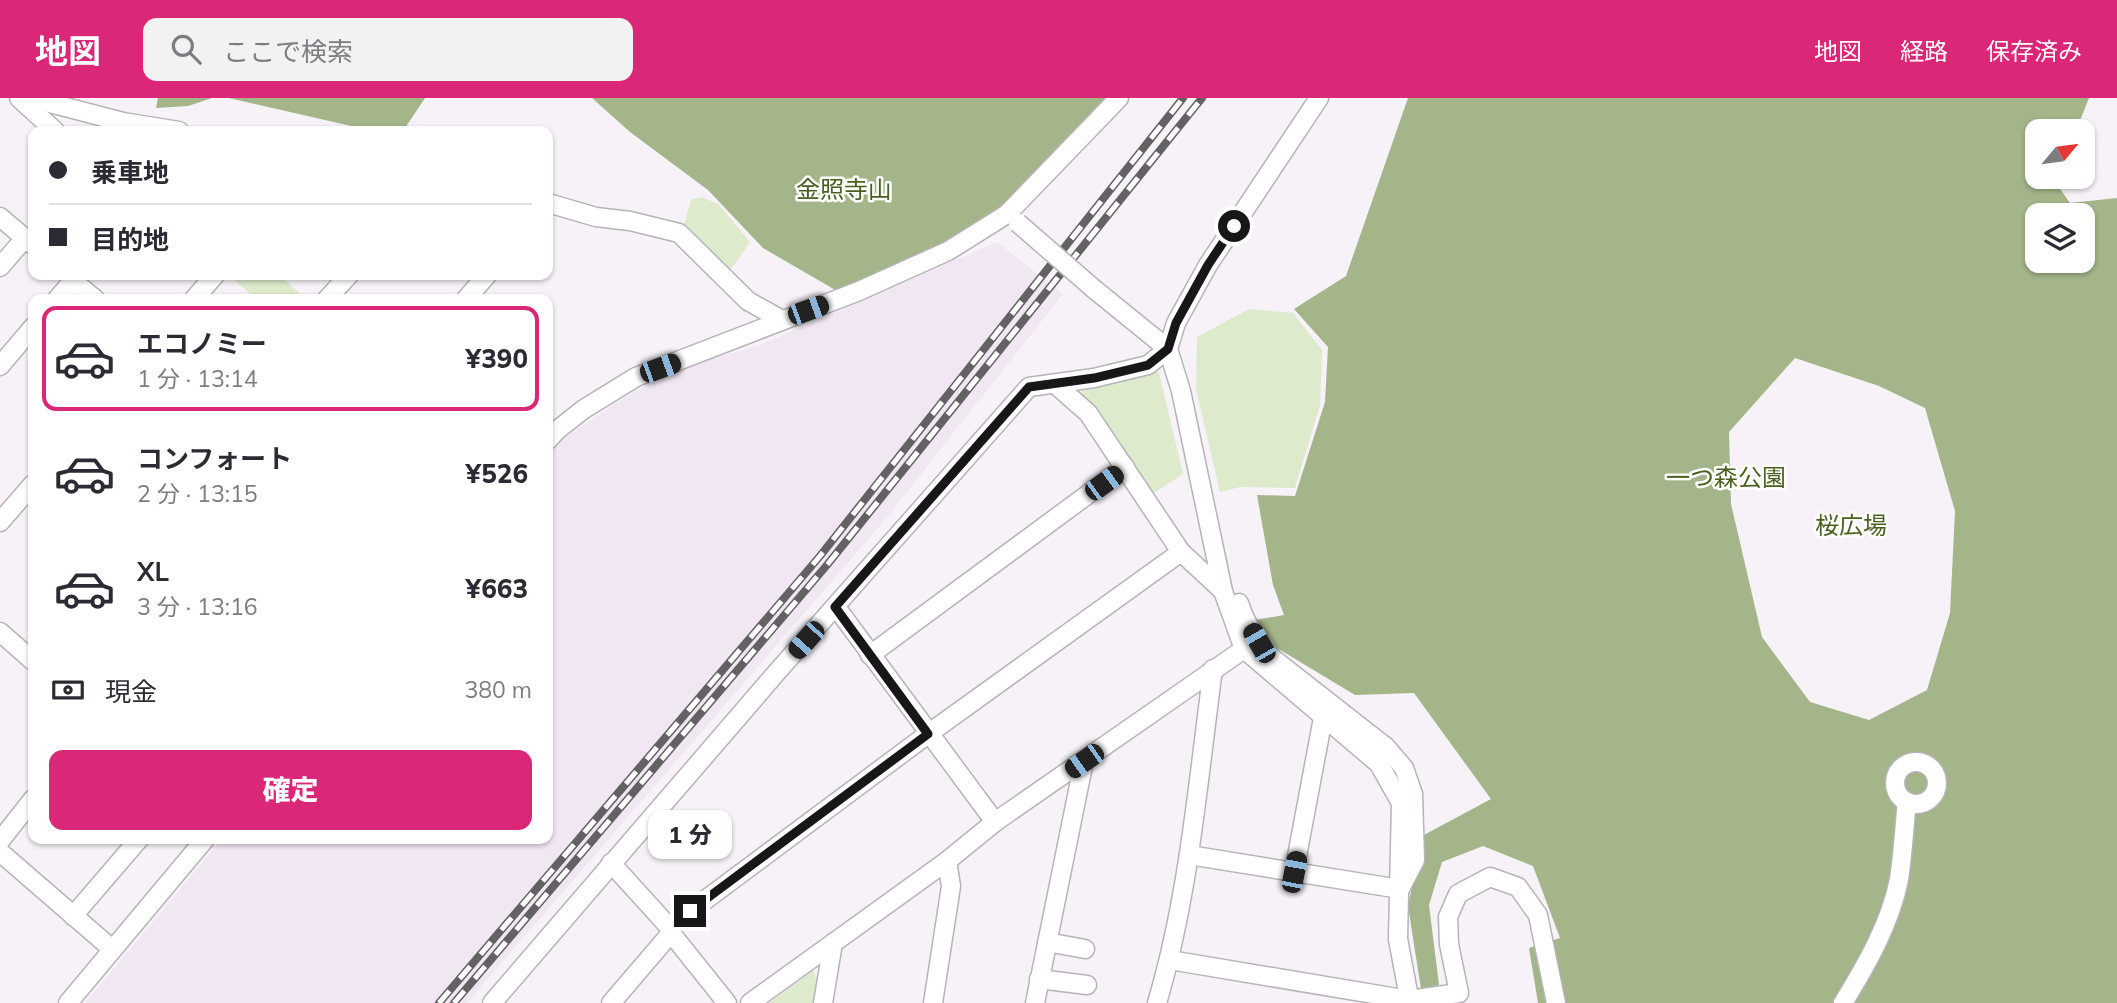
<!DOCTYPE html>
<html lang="ja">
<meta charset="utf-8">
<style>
body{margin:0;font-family:Mulish,"Noto Sans JP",sans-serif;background:#f2f2f3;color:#2b2b33;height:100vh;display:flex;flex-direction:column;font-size:26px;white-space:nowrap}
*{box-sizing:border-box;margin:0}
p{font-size:23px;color:#7c7c81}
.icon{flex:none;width:38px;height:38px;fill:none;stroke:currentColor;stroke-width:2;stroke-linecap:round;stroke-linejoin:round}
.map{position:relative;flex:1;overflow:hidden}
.details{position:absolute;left:28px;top:196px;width:525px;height:550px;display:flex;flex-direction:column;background:#fff;border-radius:14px;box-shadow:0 2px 5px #0004}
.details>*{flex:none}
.top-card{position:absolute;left:28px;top:28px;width:525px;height:154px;border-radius:14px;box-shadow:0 2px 5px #0004;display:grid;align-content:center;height:154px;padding:0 21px;background:#fff}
.needle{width:46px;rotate:61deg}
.tools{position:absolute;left:2025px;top:21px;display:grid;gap:14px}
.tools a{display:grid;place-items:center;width:70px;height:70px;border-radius:14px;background:#fff;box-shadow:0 2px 5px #0004;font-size:35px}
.end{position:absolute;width:32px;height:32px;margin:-16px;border:9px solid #181618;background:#fff;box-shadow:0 0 0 4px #fff}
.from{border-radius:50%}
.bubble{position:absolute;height:49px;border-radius:14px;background:#fff;box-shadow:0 2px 5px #0004;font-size:23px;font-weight:800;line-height:49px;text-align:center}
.car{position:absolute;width:21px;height:42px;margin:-21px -10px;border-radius:9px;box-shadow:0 0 5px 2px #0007;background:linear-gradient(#222 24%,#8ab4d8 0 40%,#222 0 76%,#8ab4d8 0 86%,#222 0)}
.top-card b{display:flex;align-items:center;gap:24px;height:66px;font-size:26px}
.top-card b+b{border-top:2px solid #e1e1e2}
.top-card i{width:18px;height:18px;background:#2b2b33}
ul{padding:12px 0 0;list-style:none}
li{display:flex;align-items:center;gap:21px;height:105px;margin:0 14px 10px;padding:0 7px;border:4px solid transparent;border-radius:14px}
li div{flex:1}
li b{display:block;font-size:26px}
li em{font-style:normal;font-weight:800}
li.current{border-color:#db2777}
li>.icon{width:63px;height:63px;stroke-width:1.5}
.pay{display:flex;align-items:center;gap:18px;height:77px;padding:0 21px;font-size:26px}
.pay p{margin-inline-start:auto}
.primary-button{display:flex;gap:14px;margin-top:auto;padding:14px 21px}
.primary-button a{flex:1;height:80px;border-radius:14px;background:#db2777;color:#fff;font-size:28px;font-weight:800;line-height:80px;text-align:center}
header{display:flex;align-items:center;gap:42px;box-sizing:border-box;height:98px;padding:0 35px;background:#db2777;color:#fff}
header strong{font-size:33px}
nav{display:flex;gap:38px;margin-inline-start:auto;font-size:24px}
.search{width:490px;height:63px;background:#f2f2f3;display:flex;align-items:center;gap:18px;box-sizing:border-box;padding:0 24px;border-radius:14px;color:#7c7c81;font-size:26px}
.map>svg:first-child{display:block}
.built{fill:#f0e7f3}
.green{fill:#ddeacb}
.forest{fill:#a3b589;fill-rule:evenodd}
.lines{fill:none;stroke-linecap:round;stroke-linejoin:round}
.minor-casing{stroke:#b7b3b8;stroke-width:21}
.minor{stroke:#fff;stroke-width:18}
.rail-casing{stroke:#636164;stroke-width:8}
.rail{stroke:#fff;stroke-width:5;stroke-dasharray:16;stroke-linecap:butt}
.minor-bridge-casing{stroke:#b7b3b8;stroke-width:21;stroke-linecap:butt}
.minor-bridge{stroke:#fff;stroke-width:18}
.route{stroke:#181618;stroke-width:9}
.labels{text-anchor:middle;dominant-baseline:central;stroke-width:5;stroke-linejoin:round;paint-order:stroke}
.park-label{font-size:24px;fill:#4a6020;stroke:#fff}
</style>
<header>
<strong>地図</strong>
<div class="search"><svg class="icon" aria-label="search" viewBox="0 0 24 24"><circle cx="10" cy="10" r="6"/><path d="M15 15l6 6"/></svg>ここで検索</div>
<nav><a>地図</a><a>経路</a><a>保存済み</a></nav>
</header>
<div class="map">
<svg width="2117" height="905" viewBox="0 0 2117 905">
<rect width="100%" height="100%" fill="#f6f2f7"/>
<polygon class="built" points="997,144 1063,196 884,423 467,905 85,905 223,740 548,740 548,355 556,346 624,300 653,284 691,266 758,248"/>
<g class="green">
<polygon points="702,99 718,106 750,144 731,171 683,131 691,102"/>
<polygon points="229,177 279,177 306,201 256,201"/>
<polygon points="1249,211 1293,215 1322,252 1320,307 1295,390 1240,389 1220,394 1196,291 1197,239"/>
<polygon points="1154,273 1159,275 1183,376 1151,397 1083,299 1080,290"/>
<polygon points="813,873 820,885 816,905 769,905"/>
</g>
<g class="forest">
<polygon points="158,0 212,0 188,8 156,10"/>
<polygon points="229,0 425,0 403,33 373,33"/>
<polygon points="592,0 1111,0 973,143 837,193 763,150 708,92 630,34"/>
<path d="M1408,0H2089L2076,33H2037V79H2056L2054,82L2070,105L2117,100V905H1538L1529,850L1560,840L1533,768L1483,748L1442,764L1429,807L1439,887L1421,891L1408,808L1422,738L1491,701L1414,595L1355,597L1277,550L1255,522L1284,517L1273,487L1257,397L1295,398L1325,304L1328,249L1294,211L1346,178ZM2037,117H2082V163H2037ZM1795,260L1879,288L1925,310L1955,413L1950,515L1927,592L1869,622L1810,604L1762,539L1731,406L1729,334Z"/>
</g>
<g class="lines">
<g class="minor-casing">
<g id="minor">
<polyline points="19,0 55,33"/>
<polyline points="31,0 123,24 179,33"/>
<polyline points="1319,0 1208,167 1176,225 1168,251 1181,293 1223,493 1244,551 1379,666 1401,705 1398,841 1410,905"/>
<polyline points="548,105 596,119 630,123 679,135 748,203 782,222"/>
<polyline points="0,119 33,147"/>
<polyline points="0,169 25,140"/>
<polyline points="57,201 73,183 95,201"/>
<polyline points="194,201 215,177"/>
<polyline points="327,201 349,177"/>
<polyline points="466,201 487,177"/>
<polyline points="0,268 33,229"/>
<polyline points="1055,286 1088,315 1181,454 1223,493"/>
<polyline points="548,342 556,333 584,311 636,279 859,193 948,153 1007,116 1119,0"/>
<polyline points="0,424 33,386"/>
<polyline points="836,509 995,724"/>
<polyline points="0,534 33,563"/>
<polyline points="870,557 1125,369"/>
<circle cx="1916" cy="685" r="21"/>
<polyline points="0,743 33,701"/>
<polyline points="0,754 112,851"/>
<path d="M1189,757L1400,791L1415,762L1413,696L1404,670L1386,649L1271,559C1257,543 1245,525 1239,505"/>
<polyline points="611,765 669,829 671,835 727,905"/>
<polyline points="1294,774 1323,620"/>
<polyline points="73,818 140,740"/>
<polyline points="669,829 928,636 1181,454"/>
<polyline points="1047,844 1085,851"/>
<polyline points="1170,862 1409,902 1459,895 1449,846 1448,819 1458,796 1490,779 1518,789 1538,817 1556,905"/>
<polyline points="1039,881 1087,887"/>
<polyline points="68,905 206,740"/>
<polyline points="492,905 777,574 1029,289 1094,280 1148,267 1168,251 1094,191"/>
<polyline points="611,905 671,835"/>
<polyline points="750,905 947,763 995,724 1244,551"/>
<polyline points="823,905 833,845"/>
<polyline points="933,905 951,788 947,763"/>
<polyline points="1035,905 1084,663"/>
<path d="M1157,905C1189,797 1198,683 1213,571"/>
<path d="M1843,905C1866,868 1891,824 1899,781C1903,756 1904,730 1907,704"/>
</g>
</g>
<use href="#minor" class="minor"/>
<g class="rail-casing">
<g id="rail">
<polyline points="439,905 820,458 1183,0"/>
<polyline points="454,905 827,467 1202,0"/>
</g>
</g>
<use href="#rail" class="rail"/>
<g class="minor-bridge-casing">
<polyline id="minor-bridge" points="1018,125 1094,191"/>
</g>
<use href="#minor-bridge" class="minor-bridge"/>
</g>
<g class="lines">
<polyline class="route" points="690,813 928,636 835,509 1029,289 1094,280 1148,267 1168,251 1176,225 1208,167 1234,128"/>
</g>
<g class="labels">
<g class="park-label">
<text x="844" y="91">金照寺山</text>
<text x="1726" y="379">一つ森公園</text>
<text x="1851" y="427">桜広場</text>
</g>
</g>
</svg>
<div class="tools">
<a><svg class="needle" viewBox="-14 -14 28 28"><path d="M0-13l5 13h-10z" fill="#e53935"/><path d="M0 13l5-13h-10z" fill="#7c7c81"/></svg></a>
<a><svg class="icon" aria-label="layers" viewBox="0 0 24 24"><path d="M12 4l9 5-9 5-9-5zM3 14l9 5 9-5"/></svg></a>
</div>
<i class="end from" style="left:1234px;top:128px"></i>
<i class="end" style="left:690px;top:813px"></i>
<div class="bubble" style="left:648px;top:712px;width:84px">1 分</div>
<i class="car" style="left:808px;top:212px;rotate:70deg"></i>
<i class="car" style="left:660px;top:270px;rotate:70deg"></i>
<i class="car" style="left:1104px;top:385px;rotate:54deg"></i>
<i class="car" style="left:806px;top:542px;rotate:222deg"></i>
<i class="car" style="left:1259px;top:545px;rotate:330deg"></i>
<i class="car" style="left:1084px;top:663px;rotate:235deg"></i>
<i class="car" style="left:1294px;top:774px;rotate:11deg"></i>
<div class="top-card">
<b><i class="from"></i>乗車地</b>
<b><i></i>目的地</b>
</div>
<section class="details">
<ul>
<li class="current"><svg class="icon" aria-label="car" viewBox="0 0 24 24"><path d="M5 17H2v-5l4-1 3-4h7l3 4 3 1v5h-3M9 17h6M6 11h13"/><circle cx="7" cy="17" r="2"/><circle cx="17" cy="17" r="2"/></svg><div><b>エコノミー</b><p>1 分 · 13:14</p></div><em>¥390</em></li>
<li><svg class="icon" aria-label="car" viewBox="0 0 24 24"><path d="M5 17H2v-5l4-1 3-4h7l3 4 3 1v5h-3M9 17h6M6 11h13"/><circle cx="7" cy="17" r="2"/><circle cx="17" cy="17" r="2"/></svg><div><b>コンフォート</b><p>2 分 · 13:15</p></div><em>¥526</em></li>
<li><svg class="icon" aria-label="car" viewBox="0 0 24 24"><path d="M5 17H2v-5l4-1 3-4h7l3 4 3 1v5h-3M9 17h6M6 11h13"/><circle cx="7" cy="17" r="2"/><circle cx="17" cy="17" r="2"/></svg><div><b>XL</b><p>3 分 · 13:16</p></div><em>¥663</em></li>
</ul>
<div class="pay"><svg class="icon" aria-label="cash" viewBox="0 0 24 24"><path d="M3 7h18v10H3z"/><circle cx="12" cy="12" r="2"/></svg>現金<p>380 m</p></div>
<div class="primary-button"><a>確定</a></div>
</section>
</div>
